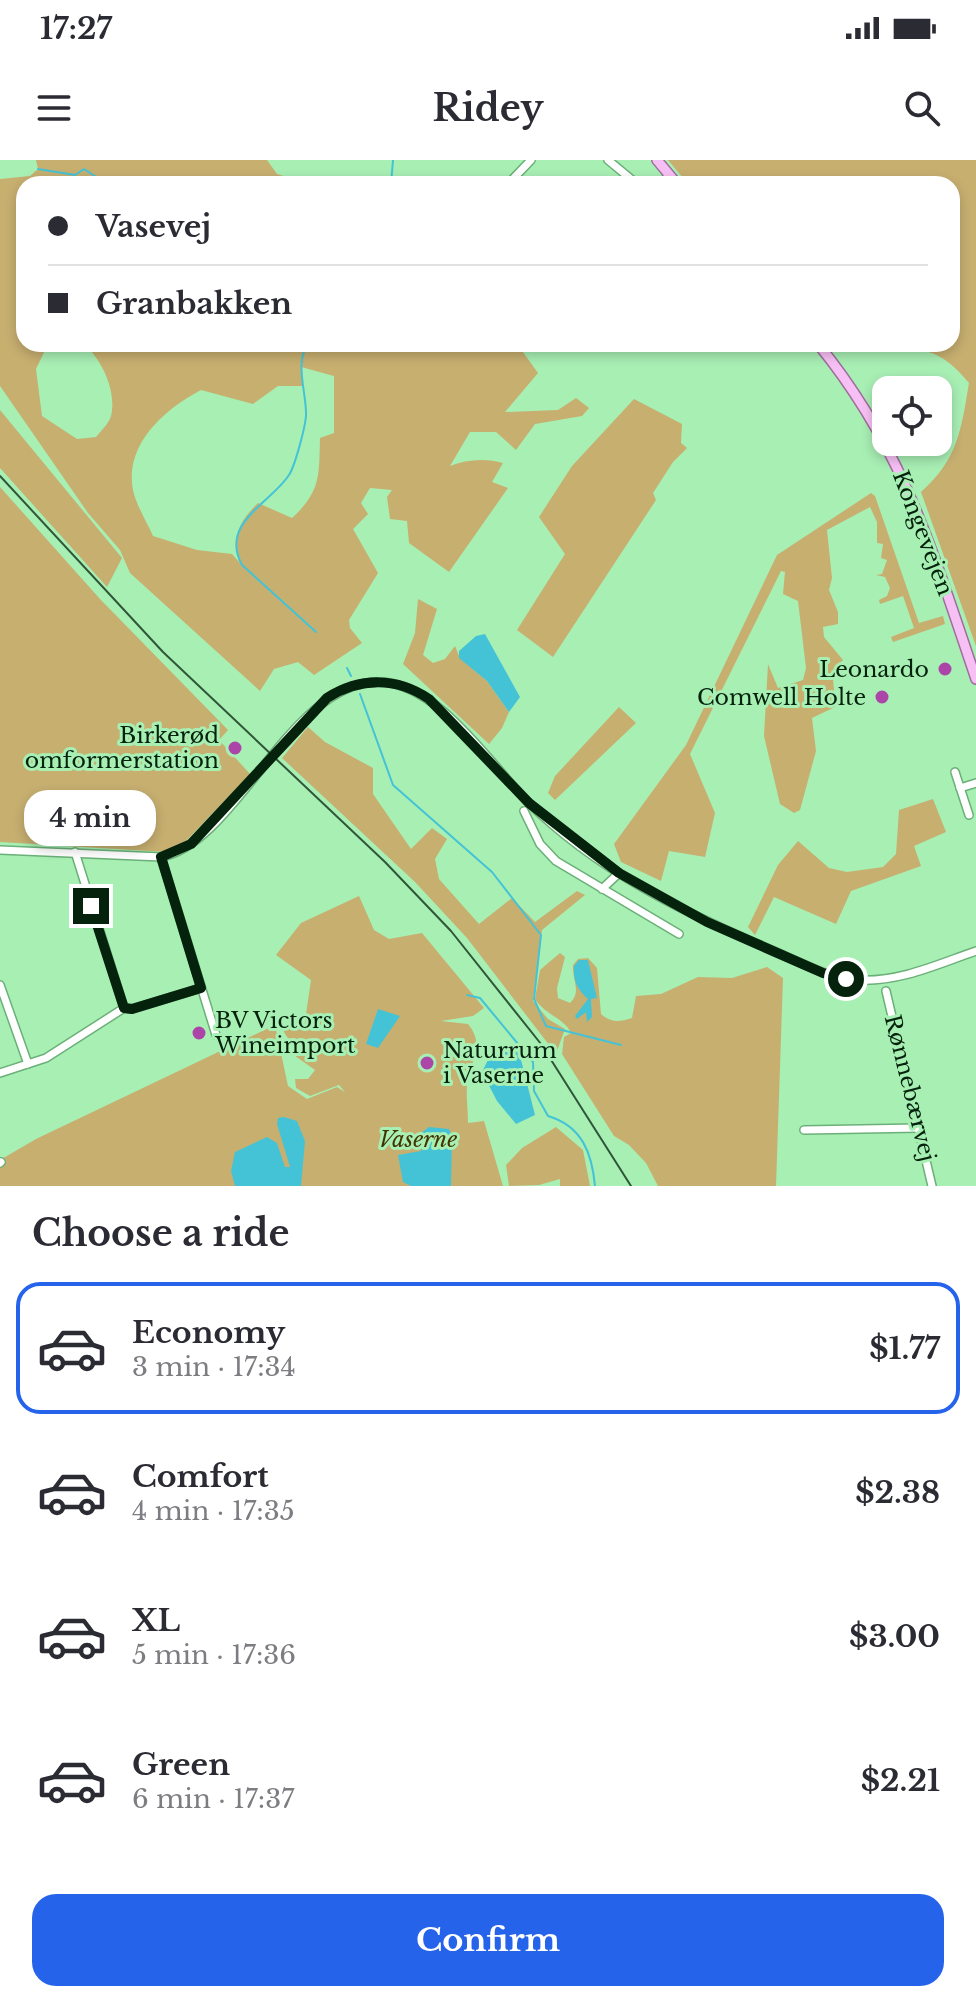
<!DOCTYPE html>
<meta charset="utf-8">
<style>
body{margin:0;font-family:"Libre Baskerville",serif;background:#f7f7f7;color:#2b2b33;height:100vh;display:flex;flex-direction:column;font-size:30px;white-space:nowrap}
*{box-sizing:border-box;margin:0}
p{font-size:26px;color:#7c7c81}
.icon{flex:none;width:44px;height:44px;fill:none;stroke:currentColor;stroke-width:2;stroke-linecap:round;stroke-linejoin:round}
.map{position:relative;height:1026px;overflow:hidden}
.details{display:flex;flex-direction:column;background:#fff;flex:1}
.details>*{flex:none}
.hud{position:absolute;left:16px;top:16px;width:944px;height:176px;border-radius:24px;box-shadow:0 4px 12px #0003;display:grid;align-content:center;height:176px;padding:0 32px;background:#fff}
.tools{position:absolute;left:872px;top:216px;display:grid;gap:16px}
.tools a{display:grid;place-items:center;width:80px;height:80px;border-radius:16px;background:#fff;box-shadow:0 4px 12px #0003;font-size:40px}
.end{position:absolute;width:36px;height:36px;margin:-18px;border:10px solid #05220d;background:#fff;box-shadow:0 0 0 4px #fff}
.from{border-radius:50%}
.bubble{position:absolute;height:56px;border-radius:24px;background:#fff;box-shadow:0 4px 12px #0003;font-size:26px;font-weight:800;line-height:56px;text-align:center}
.hud b{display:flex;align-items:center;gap:28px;height:76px;font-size:30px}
.hud b+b{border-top:2px solid #e1e1e2}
.hud i{width:20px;height:20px;background:#2b2b33}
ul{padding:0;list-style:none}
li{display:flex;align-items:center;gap:24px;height:132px;margin:0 16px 12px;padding:0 16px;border:4px solid transparent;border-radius:24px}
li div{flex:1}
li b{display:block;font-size:30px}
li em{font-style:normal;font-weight:800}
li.current{border-color:#2563eb}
li>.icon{width:72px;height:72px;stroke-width:1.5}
h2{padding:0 32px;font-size:36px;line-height:96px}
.primary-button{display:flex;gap:16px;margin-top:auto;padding:16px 32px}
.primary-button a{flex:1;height:92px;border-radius:24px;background:#2563eb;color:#fff;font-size:32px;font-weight:800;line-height:92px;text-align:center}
.status{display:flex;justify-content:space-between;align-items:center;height:56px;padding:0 40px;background:#fff;direction:ltr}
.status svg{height:22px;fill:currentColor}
header{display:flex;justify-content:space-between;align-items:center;height:104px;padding:0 32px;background:#fff;font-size:36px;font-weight:800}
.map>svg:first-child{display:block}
.green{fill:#c7af70;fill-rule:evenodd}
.water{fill:#44c3d6}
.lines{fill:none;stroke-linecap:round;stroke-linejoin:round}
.stream{stroke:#44c3d6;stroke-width:2}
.minor-casing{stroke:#6bb078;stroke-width:10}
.major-casing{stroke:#9f6d9e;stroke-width:12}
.minor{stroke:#fff;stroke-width:7}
.major{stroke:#f7c0f4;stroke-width:9}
.tram{stroke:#2f5638;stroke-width:2}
.route{stroke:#05220d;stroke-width:10}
.poi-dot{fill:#ac45a8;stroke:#a8efb4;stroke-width:3}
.labels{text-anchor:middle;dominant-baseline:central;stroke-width:6;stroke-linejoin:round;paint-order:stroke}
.street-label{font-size:22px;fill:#05220d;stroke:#a8efb4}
.poi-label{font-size:22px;fill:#05220d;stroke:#a8efb4;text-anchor:end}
.park-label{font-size:22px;font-style:italic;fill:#433300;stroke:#a8efb4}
</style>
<div class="status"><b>17:27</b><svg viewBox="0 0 49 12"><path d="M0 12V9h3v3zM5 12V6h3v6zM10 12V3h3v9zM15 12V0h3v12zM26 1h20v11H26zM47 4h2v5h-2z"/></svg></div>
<header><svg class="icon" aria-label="menu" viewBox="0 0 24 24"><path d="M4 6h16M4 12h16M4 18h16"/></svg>Ridey<svg class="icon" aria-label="search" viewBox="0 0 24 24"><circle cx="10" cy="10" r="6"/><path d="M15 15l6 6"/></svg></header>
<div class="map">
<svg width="976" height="1026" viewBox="0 0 976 1026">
<rect width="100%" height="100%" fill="#a8efb4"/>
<g class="green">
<path d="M36,0H267L277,14L309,24H24V184H48L36,209L42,256L77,279L96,277C101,271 109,263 111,256C117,231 102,200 84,184H523L520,188L538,213L505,252L558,250L576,238L589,248L582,256L535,264L516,290L496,272H470L450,306C466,299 487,298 503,303L492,322L508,328L449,412L409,383L407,361L390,359L387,337L392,330L370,328L361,343L368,354L353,369L378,413L349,460L350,468L362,483L314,515L298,502L274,509L260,531L130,413L120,390L88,353L0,226V19L30,16L38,9ZM301,207L334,216V273L320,278C319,316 321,331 292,358L258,343C240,360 230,379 240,403L232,394L197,390L153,376C147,362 136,345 133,330C124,284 165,249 201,230L253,244L278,226H303Z"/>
<path d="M668,0H976V486L921,332C958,299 961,270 969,223C940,187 921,189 877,184H952V24H688Z"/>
<polygon points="634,239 682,264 681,283 687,288 673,302 653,333 656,340 553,497 517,470 565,394 539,357 572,306"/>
<polygon points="0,250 122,398 107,427 0,308"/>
<polygon points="0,327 100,439 228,570 219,580 250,614 186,681 166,692 0,682"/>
<path d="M871,333L875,336L919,463L943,456L945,464L893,482L891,477L914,468L903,436L880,444L879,440L887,436L890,428L885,417L876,415L882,414L887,400L881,398L883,384L877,383V362L870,347L827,370L832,418L829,430L838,452V464L823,467L824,477L843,500C828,513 834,528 837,546L812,558L816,591L800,650L794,653L780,644L764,576L768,504L778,528L803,520L806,508L798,441L783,434L785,412L781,411L690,594L715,653L705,697L669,691L661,721L621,702L614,684L686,585L777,395Z"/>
<polygon points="418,439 437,449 423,495 433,503 445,499 455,486 460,498 487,521 509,552 502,568 489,584 403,504 415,473"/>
<polygon points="619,547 636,563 555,640 548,633 555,616"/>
<polygon points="308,567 325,582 373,608 373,634 411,689 432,668 447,679 435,699 439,719 479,764 512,738 535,762 577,731 585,735 542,770 533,841 548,859 565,869 556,894 467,778 415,722 282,598"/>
<polygon points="933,639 946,672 914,686 921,706 851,731 836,764 774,737 755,775 748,767 778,705 798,681 829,708 847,712 883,707 896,694 899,650"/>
<path d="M359,736L374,770L389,779L422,773L484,848L473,856L441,861L468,864C486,886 470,901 467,924C466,937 468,950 468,963L484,961L503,1026H0V1000L36,979L275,865L288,926L307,939L337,927L345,932L339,925L310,936L296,928L295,919H308L315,910L291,893L295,890L281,867L304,868L311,820L276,795L301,763Z"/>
<path d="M560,793L565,797L557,828L558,838L570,843C582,832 572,820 573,805L578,799L588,798L597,808L601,854C611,863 619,862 632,858L636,836L661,834L698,817L732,818L767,807L783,818L776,1026H658L646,1003L629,985L614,976L562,894L564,877L571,873C564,858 544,854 535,839L540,810Z"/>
<polygon points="556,967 583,990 590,1026 560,1026 560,1019 539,1025 509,1026 506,1005 522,988"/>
</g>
<g class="water">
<polygon points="485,474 520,537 509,552 487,521 459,498 459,491 476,476"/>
<path d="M579,800H588L597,838L591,839L592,857L587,862L586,852L577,859L575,856L588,839C577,829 573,821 574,806Z"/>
<polygon points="378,849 400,856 378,888 366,884"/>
<polygon points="492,892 519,892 535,955 516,964 497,941 482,912"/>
<polygon points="284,957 297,961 305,981 301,1026 235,1026 231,1011 235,992 267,977 277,983 285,1007 290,1007 277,964 278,958"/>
<polygon points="429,967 449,969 452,976 451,1026 411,1026 403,1022 398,995 421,991 421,973"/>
</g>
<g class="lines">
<g class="stream">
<polyline points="38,9 75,15 84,9 107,24"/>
<polyline points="391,24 393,0"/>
<path d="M308,184C294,203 307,234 306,256C305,268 295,306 289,315C271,343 219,363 242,405L316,472"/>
<polyline points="347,508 351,516"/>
<polyline points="360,534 393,625 492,712 541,775 534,839 546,866 621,885"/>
<path d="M467,835L480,838L533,902L534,931L548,956C582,966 592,993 595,1026"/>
</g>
<g class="minor-casing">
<g id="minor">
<polyline points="608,0 637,24"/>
<polyline points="508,24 531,0"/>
<polyline points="659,24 670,15"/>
<polyline points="955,612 969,655"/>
<polyline points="960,628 976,623"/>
<polyline points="524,651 540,684 556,701 679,774"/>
<path d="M0,690L161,697C238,683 291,518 381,522C438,524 489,603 527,641C597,711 685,753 774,791C802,803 829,819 859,820C900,822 938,804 976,791"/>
<polyline points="75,692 124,848"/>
<polyline points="161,697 216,875"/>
<polyline points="602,729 619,713"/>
<polyline points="0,825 28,904"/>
<polyline points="886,831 932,1026"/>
<polyline points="0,913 46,898 124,848 132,849 201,828"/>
<polyline points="804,970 919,968"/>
<polyline points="0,1003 1,1002"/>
</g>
</g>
<g class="major-casing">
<g id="major">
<polyline points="657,0 677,24"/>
<path d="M818,184C904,289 933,393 976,519"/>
</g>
</g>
<use href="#minor" class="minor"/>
<use href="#major" class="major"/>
<polyline class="tram" points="0,316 163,492 385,702 451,771 541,884 631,1026"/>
</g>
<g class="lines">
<path class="route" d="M91,746L124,848L132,849L201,828L161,697L191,684L327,538C360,517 397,517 429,539L529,643L619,713L707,762L823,813L846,819"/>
</g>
<g class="poi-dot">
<circle cx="945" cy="509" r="8"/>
<circle cx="882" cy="537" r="8"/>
<circle cx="235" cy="588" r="8"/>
<circle cx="199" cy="873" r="8"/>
<circle cx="427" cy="903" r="8"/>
</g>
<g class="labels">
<g class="street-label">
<text transform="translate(923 373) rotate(69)">Kongevejen</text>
<text transform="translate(910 928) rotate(76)">Rønnebærvej</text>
</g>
<g class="poi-label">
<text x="929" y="509">Leonardo</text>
<text x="866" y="537">Comwell Holte</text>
<text x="219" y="575">Birkerød<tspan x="219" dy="25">omformerstation</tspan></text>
<text x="215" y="860" text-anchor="start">BV Victors<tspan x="215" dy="25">Wineimport</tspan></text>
<text x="443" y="890" text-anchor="start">Naturrum<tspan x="443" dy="25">i Vaserne</tspan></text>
</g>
<g class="park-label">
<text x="418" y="979">Vaserne</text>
</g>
</g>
</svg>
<div class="tools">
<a><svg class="icon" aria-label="locate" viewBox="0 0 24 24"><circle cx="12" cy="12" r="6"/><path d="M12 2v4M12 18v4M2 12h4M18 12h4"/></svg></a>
</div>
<i class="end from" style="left:846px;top:819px"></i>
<i class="end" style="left:91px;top:746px"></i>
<div class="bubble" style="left:24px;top:630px;width:132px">4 min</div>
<div class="hud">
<b><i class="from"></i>Vasevej</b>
<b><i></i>Granbakken</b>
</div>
</div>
<section class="details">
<h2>Choose a ride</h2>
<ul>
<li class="current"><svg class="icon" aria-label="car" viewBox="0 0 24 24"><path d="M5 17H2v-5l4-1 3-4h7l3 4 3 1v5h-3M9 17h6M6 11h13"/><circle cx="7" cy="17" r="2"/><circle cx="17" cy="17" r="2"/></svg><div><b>Economy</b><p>3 min · 17:34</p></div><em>$1.77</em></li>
<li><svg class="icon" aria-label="car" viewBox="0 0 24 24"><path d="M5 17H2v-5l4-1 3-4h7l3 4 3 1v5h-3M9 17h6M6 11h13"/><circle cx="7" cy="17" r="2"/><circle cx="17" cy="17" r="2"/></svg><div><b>Comfort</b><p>4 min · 17:35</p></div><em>$2.38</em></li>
<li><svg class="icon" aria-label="car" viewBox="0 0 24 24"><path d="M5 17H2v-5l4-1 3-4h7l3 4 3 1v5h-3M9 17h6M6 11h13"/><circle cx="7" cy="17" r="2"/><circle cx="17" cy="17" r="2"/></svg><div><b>XL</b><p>5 min · 17:36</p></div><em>$3.00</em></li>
<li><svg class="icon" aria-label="car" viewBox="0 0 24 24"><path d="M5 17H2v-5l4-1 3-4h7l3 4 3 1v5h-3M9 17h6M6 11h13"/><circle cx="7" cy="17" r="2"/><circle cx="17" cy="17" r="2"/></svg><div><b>Green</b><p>6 min · 17:37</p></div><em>$2.21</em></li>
</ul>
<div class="primary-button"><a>Confirm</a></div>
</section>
